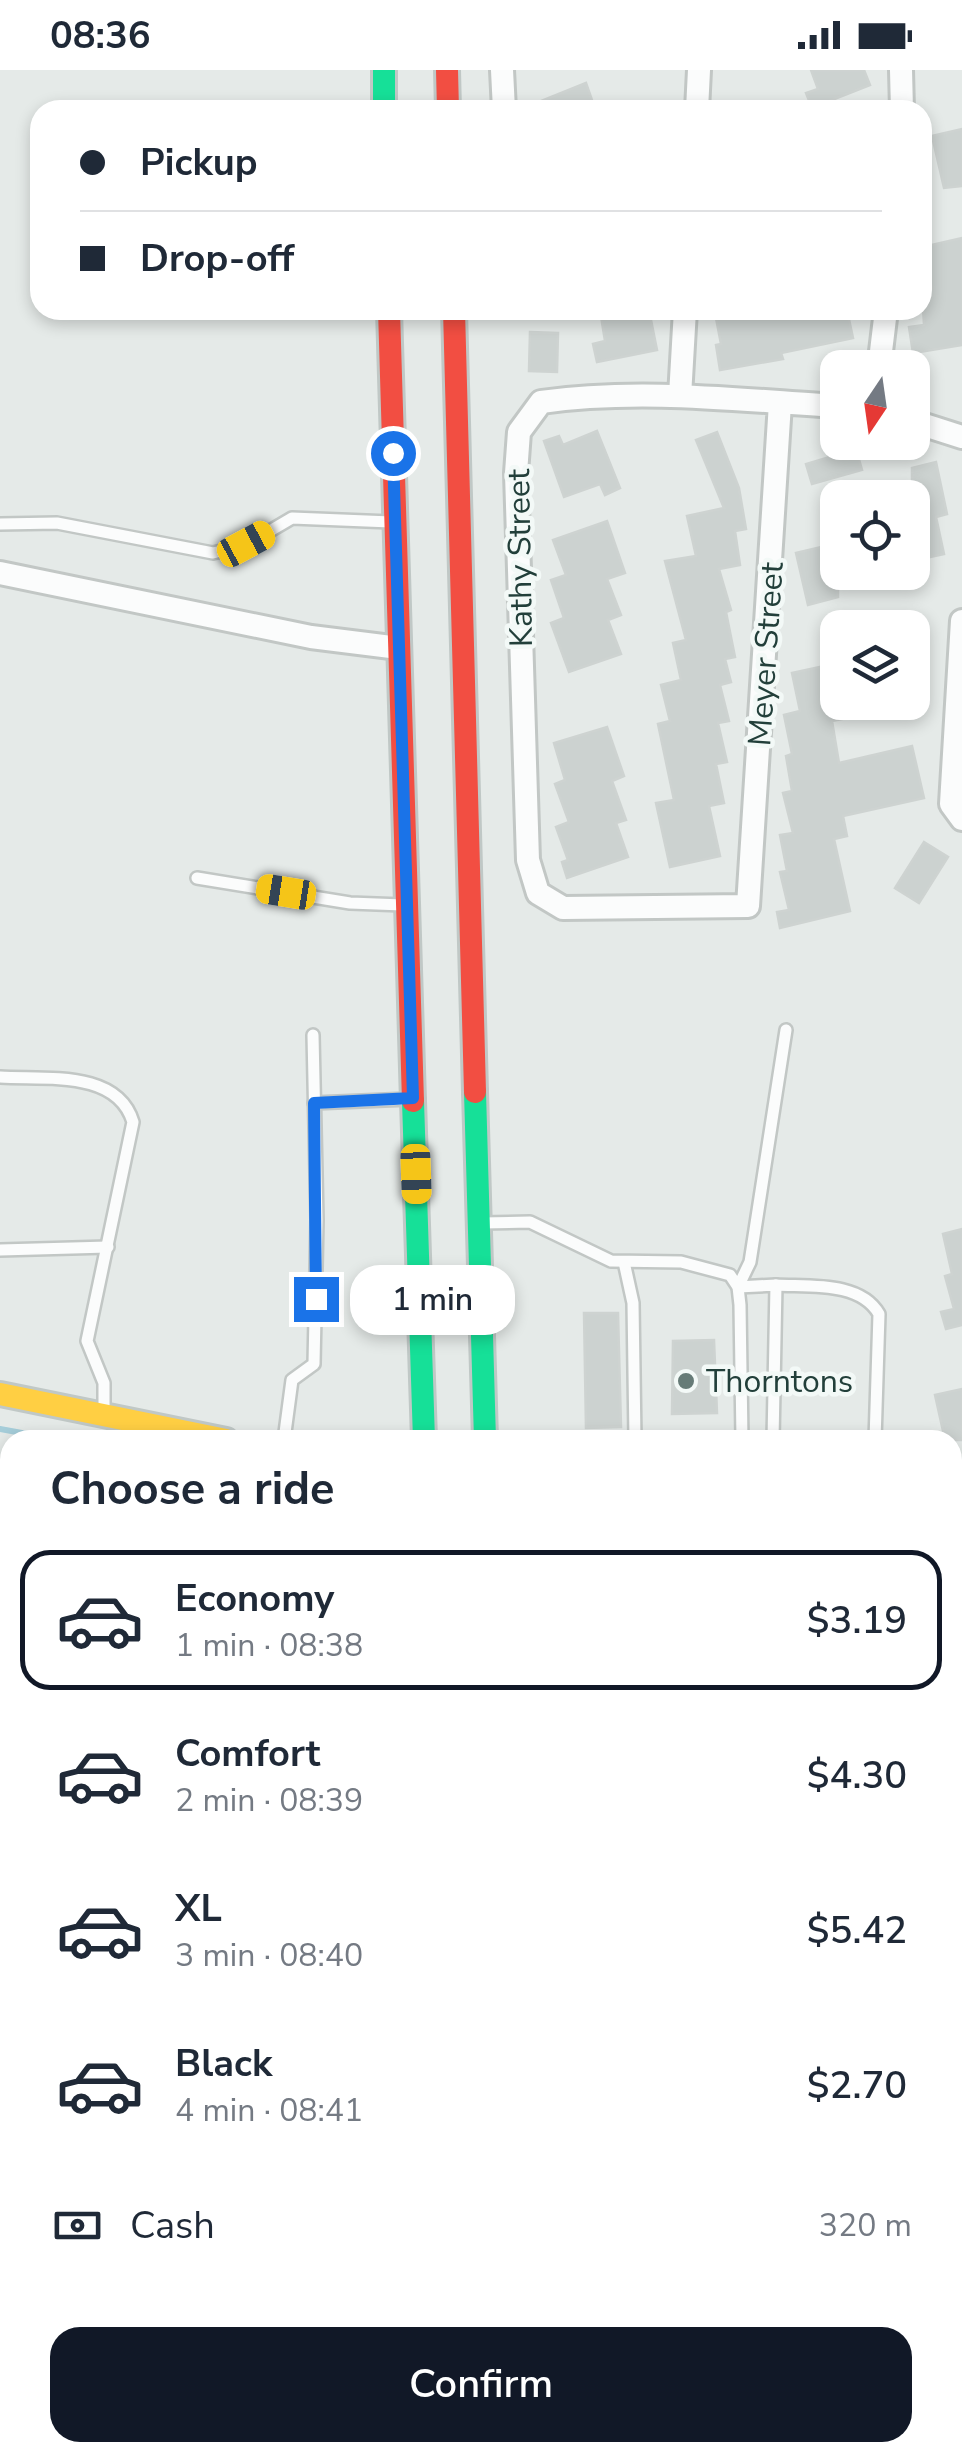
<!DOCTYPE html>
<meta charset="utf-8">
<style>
body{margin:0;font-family:"Nunito Sans",sans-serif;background:#f2f2f3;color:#1f2937;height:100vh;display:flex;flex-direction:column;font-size:38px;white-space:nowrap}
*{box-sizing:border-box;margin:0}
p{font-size:32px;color:#747a83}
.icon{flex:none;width:55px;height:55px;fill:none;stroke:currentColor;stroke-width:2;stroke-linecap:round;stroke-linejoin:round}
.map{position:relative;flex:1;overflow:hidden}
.side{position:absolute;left:0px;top:1360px;width:962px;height:1032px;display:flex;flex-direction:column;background:#fff;border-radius:30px 30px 0 0;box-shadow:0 5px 15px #0003}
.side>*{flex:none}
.banner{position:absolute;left:30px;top:30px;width:902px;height:220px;border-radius:30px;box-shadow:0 5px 15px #0003;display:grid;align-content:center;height:220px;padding:0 50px;background:#fff}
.needle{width:65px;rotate:193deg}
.tools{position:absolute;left:820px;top:280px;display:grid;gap:20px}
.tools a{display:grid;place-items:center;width:110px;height:110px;border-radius:20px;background:#fff;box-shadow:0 5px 15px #0003;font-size:50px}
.end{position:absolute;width:45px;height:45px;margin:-22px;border:12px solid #1a73e8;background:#fff;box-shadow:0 0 0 5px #fff}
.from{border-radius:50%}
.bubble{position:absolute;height:70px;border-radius:30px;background:#fff;box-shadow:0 5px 15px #0003;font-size:32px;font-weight:600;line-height:70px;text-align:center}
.car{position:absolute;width:30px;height:60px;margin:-30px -15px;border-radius:12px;box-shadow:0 0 8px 2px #0007;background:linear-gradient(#f5c518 24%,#345 0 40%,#f5c518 0 76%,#345 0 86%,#f5c518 0)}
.banner b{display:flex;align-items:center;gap:35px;height:95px;font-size:38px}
.banner b+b{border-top:2px solid #e0e1e3}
.banner i{width:25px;height:25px;background:#1f2937}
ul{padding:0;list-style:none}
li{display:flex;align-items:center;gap:30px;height:140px;margin:0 20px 15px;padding:0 30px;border:5px solid transparent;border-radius:30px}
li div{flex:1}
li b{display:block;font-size:38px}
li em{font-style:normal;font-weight:600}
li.active{border-color:#111827}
li>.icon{width:90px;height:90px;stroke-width:1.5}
h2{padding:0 50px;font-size:45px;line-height:120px}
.pay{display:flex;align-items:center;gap:25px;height:110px;padding:0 50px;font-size:38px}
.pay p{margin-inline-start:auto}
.cta{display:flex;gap:20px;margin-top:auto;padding:20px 50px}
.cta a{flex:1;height:115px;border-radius:30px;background:#111827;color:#fff;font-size:40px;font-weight:600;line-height:115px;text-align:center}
.status{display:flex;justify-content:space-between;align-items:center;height:70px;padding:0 50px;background:#fff;direction:ltr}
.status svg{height:28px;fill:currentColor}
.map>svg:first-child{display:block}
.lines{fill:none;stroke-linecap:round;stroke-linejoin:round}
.stream{stroke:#a5cdd9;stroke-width:6}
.building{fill:#ccd2d0;stroke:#ced3d1;stroke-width:2.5}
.lane-casing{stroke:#c2c7c5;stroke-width:16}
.street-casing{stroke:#c2c7c5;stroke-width:28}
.fast-casing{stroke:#c0c8c6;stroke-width:28}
.slow-casing{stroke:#c0c8c6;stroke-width:28}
.jam-casing{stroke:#c0c8c6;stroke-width:28}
.lane{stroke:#fbfcfc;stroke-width:11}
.street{stroke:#fbfcfc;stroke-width:22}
.fast{stroke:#16e098;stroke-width:22}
.slow{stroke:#ffcf43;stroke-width:22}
.jam{stroke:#f24e42;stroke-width:22}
.route{stroke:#1a73e8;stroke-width:12}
.poi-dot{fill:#667b77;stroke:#f3f9f7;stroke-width:4}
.labels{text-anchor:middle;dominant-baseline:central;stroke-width:9;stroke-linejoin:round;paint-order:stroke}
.street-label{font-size:32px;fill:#223f3a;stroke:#f3f9f7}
.poi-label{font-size:32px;fill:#223f3a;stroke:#f3f9f7;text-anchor:start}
</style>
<div class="status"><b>08:36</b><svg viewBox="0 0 49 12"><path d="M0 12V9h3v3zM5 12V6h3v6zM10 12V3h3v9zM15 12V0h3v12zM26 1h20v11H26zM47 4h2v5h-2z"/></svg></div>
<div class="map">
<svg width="962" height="2391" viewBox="0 0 962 2391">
<rect width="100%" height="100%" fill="#e5eae8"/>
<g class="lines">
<polyline class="stream" points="0,1359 60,1370"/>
</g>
<g class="building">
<polygon points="811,0 864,0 870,15 812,38 806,23 818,19"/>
<polygon points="586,13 593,33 574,40 519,40"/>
<polygon points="962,59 962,116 944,118 932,66"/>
<polygon points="962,168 962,275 913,283 909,257 924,255 922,220 932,218 923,177"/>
<polygon points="600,240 649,240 657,280 597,292 593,274 605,271"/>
<polygon points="730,240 847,240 853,268 781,283 783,289 720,300 716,275 721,274 715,243"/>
<polygon points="530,262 558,263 557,302 529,301"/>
<polygon points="597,361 620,418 605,425 600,414 564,427 544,371 559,366 563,375"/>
<polygon points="717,362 739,418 746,459 735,461 740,495 719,499 731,540 726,542 735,587 725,589 731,612 720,615 729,651 718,653 727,692 716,694 724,733 709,736 720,786 670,797 656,733 674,730 658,654 670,651 661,615 681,610 673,573 686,570 665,491 696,486 687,446 724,438 696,370"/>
<polygon points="856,379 862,400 812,414 806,394"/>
<polygon points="936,392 947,444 936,447 944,484 912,491 912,398"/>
<polygon points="607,451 625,503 607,509 621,545 608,550 621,584 569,602 551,553 564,548 551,510 566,505 553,470"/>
<polygon points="838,473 838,527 808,535 796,483"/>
<polygon points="838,593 838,632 844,632 847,648 832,651 839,693 912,676 924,728 843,746 847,766 834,769 850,841 780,858 777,842 789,840 780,802 787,801 780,765 793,763 783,723 792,721 786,686 792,684 784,645 800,641 792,603"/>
<polygon points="607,657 624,706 612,711 626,750 616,753 628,787 567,808 562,792 568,790 556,757 569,752 555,714 565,710 554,673"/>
<polygon points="924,772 948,787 919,833 895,818"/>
<polygon points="962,1159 962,1255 946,1259 941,1242 954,1239 945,1206 952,1204 943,1164"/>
<polygon points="584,1243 618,1243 621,1357 586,1358"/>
<polygon points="714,1270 717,1343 672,1344 673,1271"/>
<polygon points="962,1319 962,1370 945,1370 935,1325"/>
</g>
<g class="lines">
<g class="lane-casing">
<g id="lane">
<polyline points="0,454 57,453 213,483 246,475 292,448 391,452"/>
<polyline points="197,808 350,833 403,835"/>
<path d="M0,1007C44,1010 117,999 133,1052L87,1271L104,1313V1341"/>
<polyline points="314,1033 409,1029"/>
<polyline points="482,1153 530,1152 611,1191 681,1192 730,1205 738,1217 740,1235 742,1370"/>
<polyline points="0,1180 108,1177"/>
<polyline points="624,1192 633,1233 635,1370"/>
<path d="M776,1215C809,1217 860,1211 879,1244L875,1370"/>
<polyline points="284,1370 292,1310 314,1294 317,1150 313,965"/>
<polyline points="773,1370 776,1215 738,1217 750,1192 786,960"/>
<polyline points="952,2240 962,2241"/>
<polyline points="315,2382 315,2391"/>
<polyline points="372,2382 372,2391"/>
</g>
</g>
<g class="street-casing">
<g id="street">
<polyline points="502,0 504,40"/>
<polyline points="901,0 902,40"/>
<polyline points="697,40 699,0"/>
<polyline points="879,298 886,240"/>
<polyline points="680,326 685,240"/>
<path d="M780,333L748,836L563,838L538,823L528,790L516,403L519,362L541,332C639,318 739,330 838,336"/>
<polyline points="912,351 962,367"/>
<polyline points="0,503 311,567 399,578"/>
<polyline points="962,551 951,734 962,749"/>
<polyline points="952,1591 962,1593"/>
<polyline points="952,1870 962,1871"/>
</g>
</g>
<g class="fast-casing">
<g id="fast">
<polyline points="384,0 384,40"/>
<polyline points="475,1022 485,1370"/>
<polyline points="413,1031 424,1370"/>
</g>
</g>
<g class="slow-casing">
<g id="slow">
<polyline points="0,1324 226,1370"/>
<polyline points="952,1508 962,1509"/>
<polyline points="505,2382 505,2391"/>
</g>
</g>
<g class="jam-casing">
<g id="jam">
<polyline points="447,0 448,40"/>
<polyline points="389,240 413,1031"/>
<polyline points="454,240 475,1022"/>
<polyline points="452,2382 453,2391"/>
</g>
</g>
<use href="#lane" class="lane"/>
<use href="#street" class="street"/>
<use href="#fast" class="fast"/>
<use href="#slow" class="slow"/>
<use href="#jam" class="jam"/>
</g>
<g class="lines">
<polyline class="route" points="316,1229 314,1033 413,1028 393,383"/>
</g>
<circle class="poi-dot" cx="686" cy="1311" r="10"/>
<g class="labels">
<g class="street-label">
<text transform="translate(520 488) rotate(-91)">Kathy Street</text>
<text transform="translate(766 584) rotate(-86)">Meyer Street</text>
</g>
<g class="poi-label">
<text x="706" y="1311">Thorntons</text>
</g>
</g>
</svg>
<div class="tools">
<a><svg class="needle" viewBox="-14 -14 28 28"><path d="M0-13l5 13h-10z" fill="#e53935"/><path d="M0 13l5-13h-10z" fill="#747a83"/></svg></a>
<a><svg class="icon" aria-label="locate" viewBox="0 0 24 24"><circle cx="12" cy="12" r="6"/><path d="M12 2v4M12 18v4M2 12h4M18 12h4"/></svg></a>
<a><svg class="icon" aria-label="layers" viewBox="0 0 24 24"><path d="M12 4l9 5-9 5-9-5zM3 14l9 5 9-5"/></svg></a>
</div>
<i class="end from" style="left:393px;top:383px"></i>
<i class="end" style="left:316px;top:1229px"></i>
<div class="bubble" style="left:350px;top:1195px;width:165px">1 min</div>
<i class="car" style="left:246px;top:474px;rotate:62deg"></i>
<i class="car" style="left:286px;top:822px;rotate:279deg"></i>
<i class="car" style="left:416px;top:1104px;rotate:178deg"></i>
<div class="banner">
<b><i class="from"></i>Pickup</b>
<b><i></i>Drop-off</b>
</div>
<section class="side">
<h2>Choose a ride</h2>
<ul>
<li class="active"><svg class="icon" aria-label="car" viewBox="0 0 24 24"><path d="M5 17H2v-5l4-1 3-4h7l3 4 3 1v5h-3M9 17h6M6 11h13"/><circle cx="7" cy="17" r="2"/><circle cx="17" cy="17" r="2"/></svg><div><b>Economy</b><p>1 min · 08:38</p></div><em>$3.19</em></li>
<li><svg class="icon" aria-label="car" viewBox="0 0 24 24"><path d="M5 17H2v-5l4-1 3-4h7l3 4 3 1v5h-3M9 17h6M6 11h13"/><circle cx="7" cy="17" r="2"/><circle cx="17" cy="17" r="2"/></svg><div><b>Comfort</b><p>2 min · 08:39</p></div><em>$4.30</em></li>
<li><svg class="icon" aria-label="car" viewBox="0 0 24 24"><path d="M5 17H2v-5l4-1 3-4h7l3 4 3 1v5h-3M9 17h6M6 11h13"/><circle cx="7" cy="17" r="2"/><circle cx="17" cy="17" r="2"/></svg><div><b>XL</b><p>3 min · 08:40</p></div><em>$5.42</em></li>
<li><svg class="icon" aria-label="car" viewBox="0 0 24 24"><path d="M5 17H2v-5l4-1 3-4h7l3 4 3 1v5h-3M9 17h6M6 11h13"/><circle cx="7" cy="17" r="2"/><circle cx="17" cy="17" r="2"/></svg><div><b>Black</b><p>4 min · 08:41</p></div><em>$2.70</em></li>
</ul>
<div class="pay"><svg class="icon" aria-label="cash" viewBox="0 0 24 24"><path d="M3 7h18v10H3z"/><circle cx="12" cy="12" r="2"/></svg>Cash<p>320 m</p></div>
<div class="cta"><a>Confirm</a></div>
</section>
</div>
